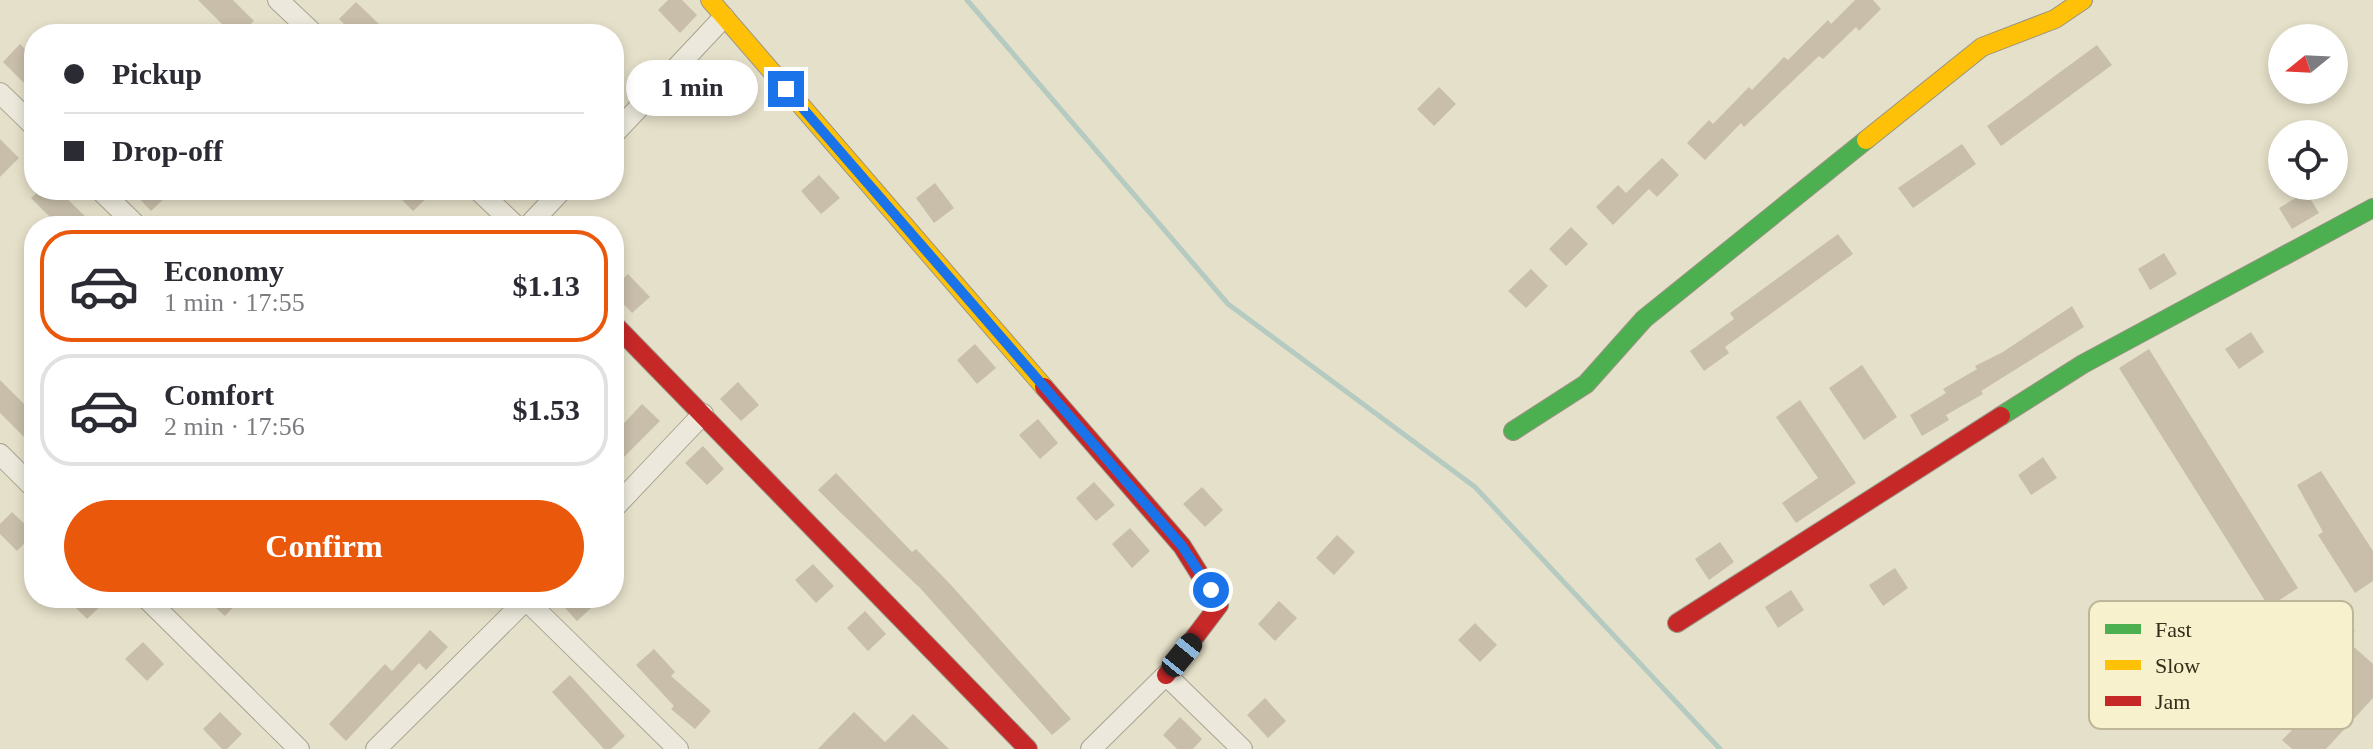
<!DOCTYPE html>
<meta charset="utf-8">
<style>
body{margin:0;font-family:Georgia,serif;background:#f7f7f7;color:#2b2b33;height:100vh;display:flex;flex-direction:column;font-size:30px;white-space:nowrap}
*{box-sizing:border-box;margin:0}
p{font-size:26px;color:#7c7c81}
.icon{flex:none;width:44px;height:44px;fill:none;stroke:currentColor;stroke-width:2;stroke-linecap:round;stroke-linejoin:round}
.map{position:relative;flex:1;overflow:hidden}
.drawer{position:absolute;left:24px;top:216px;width:600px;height:392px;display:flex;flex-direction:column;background:#fff;border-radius:32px;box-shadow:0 4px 12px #0003}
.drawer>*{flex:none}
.guide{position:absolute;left:24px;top:24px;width:600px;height:176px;border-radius:32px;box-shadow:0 4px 12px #0003;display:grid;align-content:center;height:176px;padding:0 40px;background:#fff}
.needle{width:52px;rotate:252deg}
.controls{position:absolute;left:2268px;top:24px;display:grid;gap:16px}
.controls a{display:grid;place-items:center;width:80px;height:80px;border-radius:50%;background:#fff;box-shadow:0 4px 12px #0003;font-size:40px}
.end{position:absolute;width:36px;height:36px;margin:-18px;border:10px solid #1a73e8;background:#fff;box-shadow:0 0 0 4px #fff}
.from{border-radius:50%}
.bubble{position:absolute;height:56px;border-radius:28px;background:#fff;box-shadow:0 4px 12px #0003;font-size:26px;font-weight:700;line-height:56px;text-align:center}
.car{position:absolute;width:24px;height:48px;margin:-24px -12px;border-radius:10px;box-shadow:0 0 6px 2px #0007;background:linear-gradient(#222 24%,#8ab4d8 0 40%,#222 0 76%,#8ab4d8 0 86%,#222 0)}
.guide b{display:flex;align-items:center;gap:28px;height:76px;font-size:30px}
.guide b+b{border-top:2px solid #e1e1e2}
.guide i{width:20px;height:20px;background:#2b2b33}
ul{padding:14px 0 0;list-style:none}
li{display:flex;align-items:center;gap:24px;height:112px;margin:0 16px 12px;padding:0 24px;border:4px solid #e1e1e2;border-radius:32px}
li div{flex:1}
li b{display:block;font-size:30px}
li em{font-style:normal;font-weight:700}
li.current{border-color:#ea580c}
li>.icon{width:72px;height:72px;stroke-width:1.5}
.primary-button{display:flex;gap:16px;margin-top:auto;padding:16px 40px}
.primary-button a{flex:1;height:92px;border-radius:48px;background:#ea580c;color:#fff;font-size:32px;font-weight:700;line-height:92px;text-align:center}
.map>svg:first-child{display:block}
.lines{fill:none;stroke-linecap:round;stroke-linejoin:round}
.stream{stroke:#b5cac0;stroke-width:5}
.building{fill:#c8beaa}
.street-casing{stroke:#a9a493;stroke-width:22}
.fast-casing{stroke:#999383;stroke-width:20}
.slow-casing{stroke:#999383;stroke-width:20}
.jam-casing{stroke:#999383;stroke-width:20}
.street{stroke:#ece9dc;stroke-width:20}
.fast{stroke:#4caf50;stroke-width:18}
.slow{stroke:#ffc107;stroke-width:18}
.jam{stroke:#c62828;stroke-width:18}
.route{stroke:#1a73e8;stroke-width:10}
.key{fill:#f7f1cd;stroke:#bdb698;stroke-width:2}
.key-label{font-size:22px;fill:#372d1b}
</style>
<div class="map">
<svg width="2373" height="749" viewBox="0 0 2373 749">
<rect width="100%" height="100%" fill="#e5e0c9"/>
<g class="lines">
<polyline class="stream" points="967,0 1228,304 1475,487 1720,749"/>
</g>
<g class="building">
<polygon points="198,0 233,0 254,21 240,34 232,34"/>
<polygon points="668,0 682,0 697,15 680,33 658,10"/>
<polygon points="1855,0 1873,0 1881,9 1859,31 1856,27 1823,59 1819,56 1744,127 1741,123 1705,160 1687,143 1709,120 1713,124 1749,87 1752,90 1784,57 1788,60 1828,20 1831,24"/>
<polygon points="356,2 379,24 368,34 354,34 339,19"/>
<polygon points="20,44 34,58 34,75 25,84 3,62"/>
<polygon points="2097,45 2112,65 2001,146 1987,126"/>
<polygon points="728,63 749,86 730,102 709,79"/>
<polygon points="1439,87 1456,104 1434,126 1417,109"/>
<polygon points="0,139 19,158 0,177"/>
<polygon points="1962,144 1976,164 1913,208 1898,188"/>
<polygon points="1662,158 1679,175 1657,197 1649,189 1613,225 1596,207 1618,185 1626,193"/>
<polygon points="819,175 840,198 821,214 801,191"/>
<polygon points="935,183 954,208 934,223 916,198"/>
<polygon points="40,190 58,190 95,226 59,226 31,198"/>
<polygon points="131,190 173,190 151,211"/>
<polygon points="392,190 435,190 413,211"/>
<polygon points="2306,192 2319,213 2292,229 2279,208"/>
<polygon points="1571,227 1588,244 1566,266 1549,249"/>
<polygon points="1838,234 1853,254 1725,347 1729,353 1704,371 1690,351 1734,319 1730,313"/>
<polygon points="2164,253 2177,274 2150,290 2138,269"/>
<polygon points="1531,269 1548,286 1526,308 1508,291"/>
<polygon points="628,274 650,297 632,313 614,294 614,287"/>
<polygon points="2072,306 2084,327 1981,391 1983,394 1946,415 1949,420 1922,436 1910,415 1946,393 1943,389 1977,369 1975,366 2003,352"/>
<polygon points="2251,332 2264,352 2239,369 2225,349"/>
<polygon points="975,344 996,368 977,384 957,360"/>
<polygon points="2149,349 2298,588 2269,607 2119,368"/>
<polygon points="1862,365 1897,417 1864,440 1829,388"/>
<polygon points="0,380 34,414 34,447 0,413"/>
<polygon points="738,382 759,405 741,421 720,399"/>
<polygon points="1800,400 1856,483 1796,523 1782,503 1818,478 1776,417"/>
<polygon points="642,404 660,421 614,467 614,434"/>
<polygon points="1038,419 1058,443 1040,459 1019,435"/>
<polygon points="703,446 724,469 707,485 685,463"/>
<polygon points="2043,457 2057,478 2031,495 2018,475"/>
<polygon points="2321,471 2373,551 2373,581 2355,593 2318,535 2323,532 2297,485"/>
<polygon points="836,473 912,552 916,549 951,585 1071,719 1052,735 920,588 840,512 818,490"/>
<polygon points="1094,482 1115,505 1096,521 1076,498"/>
<polygon points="1202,487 1223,510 1205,527 1183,504"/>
<polygon points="12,512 34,533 17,551 0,534 0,524"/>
<polygon points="1130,528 1150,551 1132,568 1112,544"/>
<polygon points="1337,535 1355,552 1334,575 1316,558"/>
<polygon points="1720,542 1734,562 1709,580 1695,559"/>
<polygon points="813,564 834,586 816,603 795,580"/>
<polygon points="1895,568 1908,588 1883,606 1869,585"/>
<polygon points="1791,590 1804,610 1778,628 1765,607"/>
<polygon points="66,598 109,598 87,619"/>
<polygon points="205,598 242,598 225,616"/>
<polygon points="556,598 602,598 577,621"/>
<polygon points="1279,601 1297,618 1275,641 1258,624"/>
<polygon points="2328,604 2355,631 2346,640 2373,664 2373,698 2326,749 2292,749 2282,740 2294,728 2252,684"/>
<polygon points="865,611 886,634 868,651 847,628"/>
<polygon points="1475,623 1497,645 1480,662 1458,640"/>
<polygon points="430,630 448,647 426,670 419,663 346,741 329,724 385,664 392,671"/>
<polygon points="143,642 164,664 147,681 125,659"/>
<polygon points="654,649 675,672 671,676 711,711 695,729 671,709 674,706 636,665"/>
<polygon points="570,675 625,736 611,749 604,749 552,692"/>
<polygon points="1265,698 1286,721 1268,738 1247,715"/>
<polygon points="220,712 242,734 227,749 222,749 203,729"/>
<polygon points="854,712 885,742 913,714 949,749 818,749"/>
<polygon points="1180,717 1202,739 1193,749 1177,749 1163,735"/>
</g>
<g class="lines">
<g class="street-casing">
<g id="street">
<polyline points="278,0 314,34"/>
<polyline points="0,93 34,126"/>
<polyline points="614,134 724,17"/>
<polyline points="100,190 137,226"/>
<polyline points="478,190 516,226"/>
<polyline points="528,226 562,190"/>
<polyline points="0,454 34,488"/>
<polyline points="614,508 703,414"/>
<polyline points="146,598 299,749"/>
<polyline points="526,600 678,749"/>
<polyline points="376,749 528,598"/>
<polyline points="1091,749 1166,675 1242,749"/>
</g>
</g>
<g class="fast-casing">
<g id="fast">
<polyline points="2001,416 2083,364 2373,208"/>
<polyline points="1513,431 1586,384 1644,319 1866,140"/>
</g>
</g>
<g class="slow-casing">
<g id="slow">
<polyline points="710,0 1044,387"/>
<polyline points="1866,140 1982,47 2055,19 2083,0"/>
</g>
</g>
<g class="jam-casing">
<g id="jam">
<polyline points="614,324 1028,749"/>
<polyline points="1044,387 1182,546 1219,605 1166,675"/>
<polyline points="1677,623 2001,416"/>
</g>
</g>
<use href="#street" class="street"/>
<use href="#fast" class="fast"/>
<use href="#slow" class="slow"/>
<use href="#jam" class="jam"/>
</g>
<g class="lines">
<polyline class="route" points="786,89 1182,546 1211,590"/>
</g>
<rect x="2089" y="601" width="264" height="128" rx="12" class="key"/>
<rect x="2105" y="624" width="36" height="10" fill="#4caf50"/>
<rect x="2105" y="660" width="36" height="10" fill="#ffc107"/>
<rect x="2105" y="696" width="36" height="10" fill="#c62828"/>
<g class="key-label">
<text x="2155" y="637">Fast</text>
<text x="2155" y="673">Slow</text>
<text x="2155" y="709">Jam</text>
</g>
</svg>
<div class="controls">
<a><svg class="needle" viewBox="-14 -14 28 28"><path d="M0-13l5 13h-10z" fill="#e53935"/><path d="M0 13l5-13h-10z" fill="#7c7c81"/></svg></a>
<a><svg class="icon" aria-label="locate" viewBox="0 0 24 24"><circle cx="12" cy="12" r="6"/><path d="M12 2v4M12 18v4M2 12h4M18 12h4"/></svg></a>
</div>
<i class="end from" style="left:1211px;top:590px"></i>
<i class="end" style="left:786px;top:89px"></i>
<div class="bubble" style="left:626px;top:60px;width:132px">1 min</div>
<i class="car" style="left:1182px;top:655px;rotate:39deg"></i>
<div class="guide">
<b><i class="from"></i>Pickup</b>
<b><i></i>Drop-off</b>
</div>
<section class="drawer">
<ul>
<li class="current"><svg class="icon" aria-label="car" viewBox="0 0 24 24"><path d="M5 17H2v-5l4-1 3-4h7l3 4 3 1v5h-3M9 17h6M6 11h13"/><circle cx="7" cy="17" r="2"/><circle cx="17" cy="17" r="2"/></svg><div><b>Economy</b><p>1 min · 17:55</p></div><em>$1.13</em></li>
<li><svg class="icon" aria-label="car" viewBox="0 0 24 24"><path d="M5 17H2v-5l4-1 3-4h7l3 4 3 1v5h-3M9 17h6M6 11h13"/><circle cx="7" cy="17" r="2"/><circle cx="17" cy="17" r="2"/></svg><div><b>Comfort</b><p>2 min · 17:56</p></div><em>$1.53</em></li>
</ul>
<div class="primary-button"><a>Confirm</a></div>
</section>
</div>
